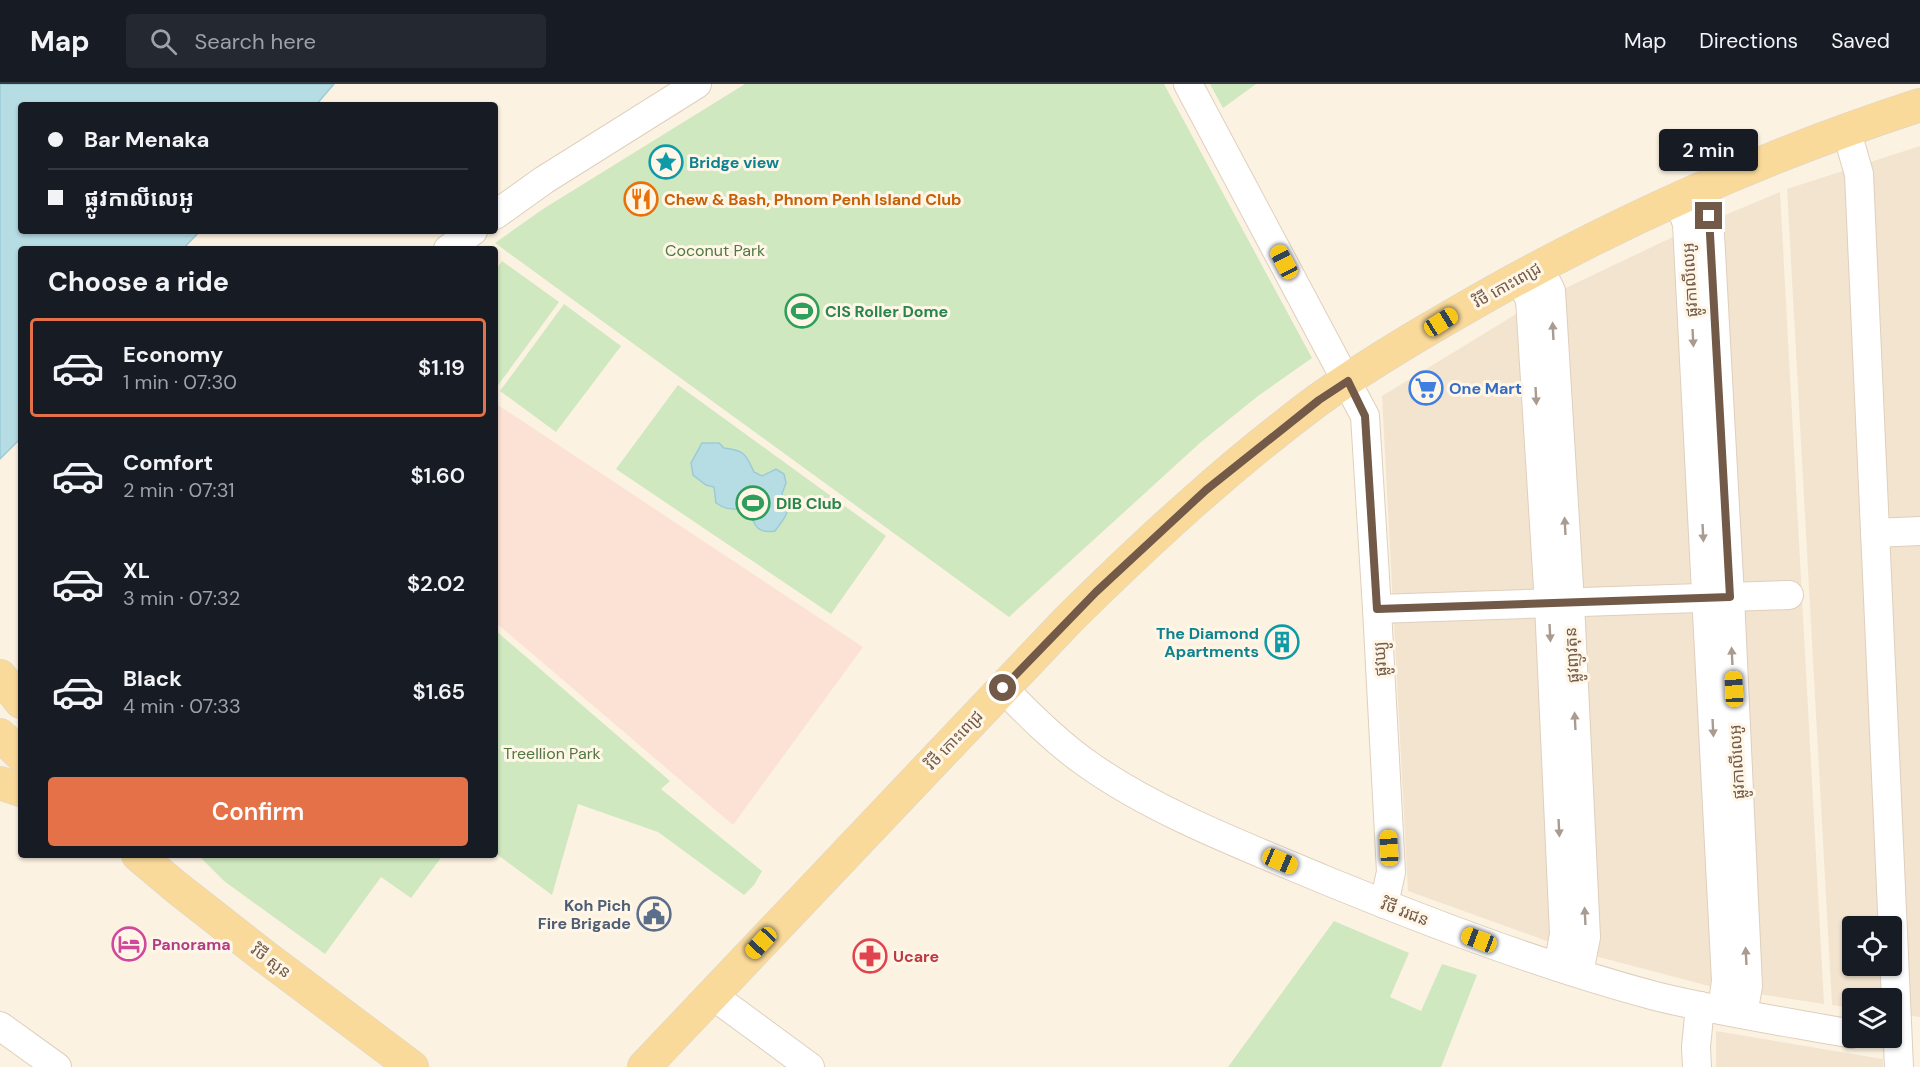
<!DOCTYPE html>
<meta charset="utf-8">
<style>
body{margin:0;font-family:"DM Sans","Noto Sans Khmer",sans-serif;background:#242831;color:#f1f3f6;height:100vh;display:flex;flex-direction:column;font-size:22px;white-space:nowrap}
*{box-sizing:border-box;margin:0}
p{font-size:20px;color:#9ea1a6}
.icon{flex:none;width:33px;height:33px;fill:none;stroke:currentColor;stroke-width:2;stroke-linecap:round;stroke-linejoin:round}
.map{position:relative;flex:1;overflow:hidden}
.sheet{position:absolute;left:18px;top:162px;width:480px;height:612px;display:flex;flex-direction:column;background:#171b24;border-radius:6px;box-shadow:0 2px 4px #0004}
.sheet>*{flex:none}
.top-card{position:absolute;left:18px;top:18px;width:480px;height:132px;border-radius:6px;box-shadow:0 2px 4px #0004;display:grid;align-content:center;height:132px;padding:0 30px;background:#171b24}
.controls{position:absolute;left:1842px;top:832px;display:grid;gap:12px}
.controls a{display:grid;place-items:center;width:60px;height:60px;border-radius:6px;background:#171b24;box-shadow:0 2px 4px #0004;font-size:30px}
.end{position:absolute;width:27px;height:27px;margin:-14px;border:8px solid #725948;background:#fff;box-shadow:0 0 0 3px #fff}
.from{border-radius:50%}
.bubble{position:absolute;height:42px;border-radius:6px;background:#171b24;box-shadow:0 2px 4px #0004;font-size:20px;font-weight:600;line-height:42px;text-align:center}
.car{position:absolute;width:18px;height:36px;margin:-18px -9px;border-radius:8px;box-shadow:0 0 4px 2px #0007;background:linear-gradient(#f5c518 24%,#345 0 40%,#f5c518 0 76%,#345 0 86%,#f5c518 0)}
.top-card b{display:flex;align-items:center;gap:21px;height:57px;font-size:22px}
.top-card b+b{border-top:2px solid #363941}
.top-card i{width:15px;height:15px;background:#f1f3f6}
ul{padding:0;list-style:none}
li{display:flex;align-items:center;gap:18px;height:99px;margin:0 12px 9px;padding:0 18px;border:3px solid transparent;border-radius:6px}
li div{flex:1}
li b{display:block;font-size:22px}
li em{font-style:normal;font-weight:600}
li.on{border-color:#e47147}
li>.icon{width:54px;height:54px;stroke-width:1.5}
h2{padding:0 30px;font-size:27px;line-height:72px}
.button{display:flex;gap:12px;margin-top:auto;padding:12px 30px}
.button a{flex:1;height:69px;border-radius:6px;background:#e47147;color:#fff;font-size:24px;font-weight:600;line-height:69px;text-align:center}
header{display:flex;align-items:center;gap:36px;box-sizing:border-box;height:84px;padding:0 30px;background:#171b24;border-bottom:2px solid #363941}
header strong{font-size:28px}
nav{display:flex;gap:33px;margin-inline-start:auto;font-size:21px}
.search{width:420px;height:54px;background:#242831;display:flex;align-items:center;gap:15px;box-sizing:border-box;padding:0 21px;border-radius:6px;color:#9ea1a6;font-size:22px}
.map>svg:first-child{display:block}
.residential{fill:#f3e4cf;fill-rule:evenodd}
.commercial{fill:#fce2d4}
.green{fill:#cfe8c0}
.water{fill:#b6dce4;stroke:#9ccbd6;stroke-width:1.5}
.lines{fill:none;stroke-linecap:round;stroke-linejoin:round}
.minor-casing{stroke:#dfcfbd;stroke-width:30}
.major-casing{stroke:#dad4cf;stroke-width:34}
.minor{stroke:#fff;stroke-width:28}
.major{stroke:#fada9a;stroke-width:33}
.oneway{fill:#aa9b91}
.route{stroke:#725948;stroke-width:8}
.labels{text-anchor:middle;dominant-baseline:central;stroke-width:6;stroke-linejoin:round;paint-order:stroke}
.culture-label{font-size:16px;font-weight:bold;fill:#0d838f;stroke:#fff6e7;text-anchor:start}
.food-label{font-size:16px;font-weight:bold;fill:#c56008;stroke:#fff6e7;text-anchor:start}
.park-label{font-size:16px;fill:#4f7841;stroke:#fff6e7}
.street-label{font-size:16px;fill:#725948;stroke:#fff6e7}
.leisure-label{font-size:16px;font-weight:bold;fill:#27864d;stroke:#fff6e7;text-anchor:start}
.shop-label{font-size:16px;font-weight:bold;fill:#366cbe;stroke:#fff6e7;text-anchor:start}
.service-label{font-size:16px;font-weight:bold;fill:#4e5e75;stroke:#fff6e7;text-anchor:end}
.hotel-label{font-size:16px;font-weight:bold;fill:#b23c85;stroke:#fff6e7;text-anchor:start}
.health-label{font-size:16px;font-weight:bold;fill:#be3a42;stroke:#fff6e7;text-anchor:start}
</style>
<header>
<strong>Map</strong>
<div class="search"><svg class="icon" aria-label="search" viewBox="0 0 24 24"><circle cx="10" cy="10" r="6"/><path d="M15 15l6 6"/></svg>Search here</div>
<nav><a>Map</a><a>Directions</a><a>Saved</a></nav>
</header>
<div class="map">
<svg width="1920" height="983" viewBox="0 0 1920 983">
<rect width="100%" height="100%" fill="#fcf2e1"/>
<g class="residential">
<path d="M1920,62V933L1892,929V915H1852V924L1832,921L1787,105ZM1852,843H1892V882H1852Z"/>
<polygon points="1780,108 1824,920 1713,903 1572,866 1408,807 1382,312 1534,219 1673,153"/>
<polygon points="1716,947 1883,975 1883,983 1716,983"/>
</g>
<polygon class="commercial" points="495,319 863,563 733,741 495,538"/>
<g class="green">
<polygon points="745,0 1164,0 1312,274 1258,312 1201,358 1009,533 495,159 543,125"/>
<polygon points="1210,0 1256,0 1223,24"/>
<polygon points="502,177 559,218 496,304 495,187"/>
<polygon points="564,220 621,262 556,348 500,307"/>
<polygon points="678,301 886,452 831,530 616,385"/>
<polygon points="495,546 670,697 661,705 762,787 754,801 744,811 658,748 578,720 552,811 495,769"/>
<polygon points="198,771 443,771 411,814 381,793 325,870 224,797"/>
<polygon points="1334,837 1409,869 1390,913 1421,927 1442,880 1477,891 1441,983 1228,983"/>
</g>
<g class="water">
<polygon points="0,0 334,0 316,21 21,21 21,147 200,147 183,165 21,165 21,354 0,375"/>
<path d="M702,359H719L724,364C744,366 746,370 754,388L762,392L776,385L784,390L786,399L782,410C793,428 785,433 775,447C749,451 757,431 745,427C733,422 731,429 716,419L714,403L706,401L693,391L691,379Z"/>
</g>
<g class="lines">
<g class="minor-casing">
<g id="minor">
<polyline points="1188,0 1365,332 1377,525 1391,788 1384,820"/>
<polyline points="1846,45 1859,90 1899,983"/>
<polyline points="1698,104 1709,132 1730,513 1748,902 1743,930"/>
<polyline points="1678,114 1687,140 1726,897 1722,926"/>
<polyline points="495,131 544,96 697,0"/>
<polyline points="448,165 473,147"/>
<polyline points="1539,183 1551,207 1570,519 1586,853 1579,889"/>
<polyline points="1519,194 1530,216 1549,520 1564,850 1558,883"/>
<polyline points="1875,449 1920,447"/>
<polyline points="1377,525 1789,511"/>
<path d="M1003,604C1029,631 1056,658 1086,679C1154,728 1247,763 1325,796C1433,840 1543,882 1655,912C1720,928 1787,938 1852,950"/>
<polyline points="712,911 810,983"/>
<polyline points="0,942 57,983"/>
<polyline points="1697,983 1696,963 1700,922"/>
</g>
</g>
<g class="major-casing">
<g id="major">
<polyline points="0,592 21,618"/>
<polyline points="0,651 21,671"/>
<polyline points="0,699 21,706"/>
<polyline points="138,771 176,803 264,872 412,983"/>
<path d="M644,983L1068,536C1147,458 1228,383 1318,316C1374,276 1435,241 1495,207C1630,132 1772,69 1920,21"/>
</g>
</g>
<use href="#minor" class="minor"/>
<use href="#major" class="major"/>
</g>
<defs><path id="oneway-solid" d="M-6-.8H1V-3.2L6.5 0L1 3.2V.8H-6Z" transform="scale(1.5)"/></defs>
<g class="oneway">
<use href="#oneway-solid" transform="translate(1553 247) rotate(-93)"/>
<use href="#oneway-solid" transform="translate(1693 254) rotate(87)"/>
<use href="#oneway-solid" transform="translate(1536 312) rotate(87)"/>
<use href="#oneway-solid" transform="translate(1565 442) rotate(-93)"/>
<use href="#oneway-solid" transform="translate(1703 449) rotate(87)"/>
<use href="#oneway-solid" transform="translate(1550 549) rotate(87)"/>
<use href="#oneway-solid" transform="translate(1732 572) rotate(-93)"/>
<use href="#oneway-solid" transform="translate(1575 637) rotate(-93)"/>
<use href="#oneway-solid" transform="translate(1713 644) rotate(87)"/>
<use href="#oneway-solid" transform="translate(1559 744) rotate(87)"/>
<use href="#oneway-solid" transform="translate(1585 832) rotate(-93)"/>
<use href="#oneway-solid" transform="translate(1746 872) rotate(-93)"/>
</g>
<g class="lines">
<polyline class="route" points="1003,604 1096,508 1206,406 1319,316 1348,297 1365,332 1377,525 1730,513 1709,132"/>
</g>
<defs>
<g id="sight-ring" transform="scale(1.725)"><circle r="9.5" fill="#fff6e7" stroke="#0f9aa8" stroke-width="1.5"/><path d="M0-6L1.8-2.2L6-1.7L2.9 1.2L3.7 5.4L0 3.3L-3.7 5.4L-2.9 1.2L-6-1.7L-1.8-2.2Z" fill="#0f9aa8"/></g>
<g id="restaurant-ring" transform="scale(1.725)"><circle r="9.5" fill="#fff6e7" stroke="#e8710a" stroke-width="1.5"/><path d="M-5-6h1v4h1v-4h1v4h1v-4h1v5L-1.5 .5V6h-2V.5L-5-1ZM5-6V6H3V1.5H1.5Q1.5-4 5-6Z" fill="#e8710a"/></g>
<g id="stadium-ring" transform="scale(1.725)"><circle r="9.5" fill="#fff6e7" stroke="#2e9e5b" stroke-width="1.5"/><path d="M0-5a6.5 5 0 1 0 0 10a6.5 5 0 1 0 0-10ZM-3.5-1.8h7v3.6h-7Z" fill="#2e9e5b"/></g>
<g id="supermarket-ring" transform="scale(1.725)"><circle r="9.5" fill="#fff6e7" stroke="#3f7fe0" stroke-width="1.5"/><path d="M-6-5.5h2.5l.6 2H6L4.5 2H-2.5L-4.4-4H-6ZM-1.5 3.2a1.3 1.3 0 1 0 .1 0ZM3 3.2a1.3 1.3 0 1 0 .1 0Z" fill="#3f7fe0"/></g>
<g id="building-ring" transform="scale(1.725)"><circle r="9.5" fill="#fff6e7" stroke="#0f9aa8" stroke-width="1.5"/><path d="M-4-6H4V6H1V3H-1V6H-4ZM-2.5-4.3h1.7v1.8h-1.7ZM.8-4.3h1.7v1.8H.8ZM-2.5-1h1.7V.8h-1.7ZM.8-1h1.7V.8H.8Z" fill="#0f9aa8"/></g>
<g id="civic-ring" transform="scale(1.725)"><circle r="9.5" fill="#fff6e7" stroke="#5c6f8a" stroke-width="1.5"/><path d="M-.6-6.5H3V-4.5H.6V-3L4-1V1h2V6H-6V1h2V-1L-.6-3ZM-1.2 2.5V6h2.4V2.5Z" fill="#5c6f8a"/></g>
<g id="hotel-ring" transform="scale(1.725)"><circle r="9.5" fill="#fff6e7" stroke="#d1479c" stroke-width="1.5"/><path d="M-6-4.5h1.5V1H6V5H4.5V3h-9V5H-6ZM-4 0a1.8 1.8 0 1 1 3.6 0ZM.5 0V-2.5h3Q6-2.5 6 0Z" fill="#d1479c"/></g>
<g id="pharmacy-ring" transform="scale(1.725)"><circle r="9.5" fill="#fff6e7" stroke="#e0444e" stroke-width="1.5"/><path d="M-2-6h4v4h4v4h-4v4h-4v-4h-4v-4h4Z" fill="#e0444e"/></g>
</defs>
<g fill-rule="evenodd">
<use href="#sight-ring" x="666" y="78"/>
<use href="#restaurant-ring" x="641" y="115"/>
<use href="#stadium-ring" x="802" y="227"/>
<use href="#supermarket-ring" x="1426" y="304"/>
<use href="#stadium-ring" x="753" y="419"/>
<use href="#building-ring" x="1282" y="558"/>
<use href="#civic-ring" x="654" y="830"/>
<use href="#hotel-ring" x="129" y="860"/>
<use href="#pharmacy-ring" x="870" y="872"/>
</g>
<g class="labels">
<g class="culture-label">
<text x="689" y="78">Bridge view</text>
<text x="1259" y="549" text-anchor="end">The Diamond<tspan x="1259" dy="18">Apartments</tspan></text>
</g>
<g class="food-label">
<text x="664" y="115">Chew &amp; Bash, Phnom Penh Island Club</text>
</g>
<g class="park-label">
<text x="715" y="166">Coconut Park</text>
<text x="552" y="669">Treellion Park</text>
</g>
<g class="street-label">
<text transform="translate(1690 196) rotate(-93)">ផ្លូវកាលីលេអូ</text>
<text transform="translate(1507 201) rotate(-29)">វិថី កោះពេជ្រ</text>
<text transform="translate(1572 571) rotate(-93)">ផ្លូវញូវតុន</text>
<text transform="translate(1380 575) rotate(-93)">ផ្លូវឃ្យូ</text>
<text transform="translate(954 656) rotate(-46)">វិថី កោះពេជ្រ</text>
<text transform="translate(1737 678) rotate(-93)">ផ្លូវកាលីលេអូ</text>
<text transform="translate(1405 828) rotate(21)">វិថី វរជន</text>
<text transform="translate(271 877) rotate(37)">វិថី សួន</text>
</g>
<g class="leisure-label">
<text x="825" y="227">CIS Roller Dome</text>
<text x="776" y="419">DIB Club</text>
</g>
<g class="shop-label">
<text x="1449" y="304">One Mart</text>
</g>
<g class="service-label">
<text x="631" y="821">Koh Pich<tspan x="631" dy="18">Fire Brigade</tspan></text>
</g>
<g class="hotel-label">
<text x="152" y="860">Panorama</text>
</g>
<g class="health-label">
<text x="893" y="872">Ucare</text>
</g>
</g>
</svg>
<div class="controls">
<a><svg class="icon" aria-label="locate" viewBox="0 0 24 24"><circle cx="12" cy="12" r="6"/><path d="M12 2v4M12 18v4M2 12h4M18 12h4"/></svg></a>
<a><svg class="icon" aria-label="layers" viewBox="0 0 24 24"><path d="M12 4l9 5-9 5-9-5zM3 14l9 5 9-5"/></svg></a>
</div>
<i class="end from" style="left:1003px;top:604px"></i>
<i class="end" style="left:1709px;top:132px"></i>
<div class="bubble" style="left:1659px;top:45px;width:99px">2 min</div>
<i class="car" style="left:1284px;top:178px;rotate:332deg"></i>
<i class="car" style="left:1441px;top:238px;rotate:58deg"></i>
<i class="car" style="left:1734px;top:605px;rotate:357deg"></i>
<i class="car" style="left:1389px;top:764px;rotate:357deg"></i>
<i class="car" style="left:1280px;top:777px;rotate:113deg"></i>
<i class="car" style="left:1479px;top:856px;rotate:291deg"></i>
<i class="car" style="left:761px;top:859px;rotate:223deg"></i>
<div class="top-card">
<b><i class="from"></i>Bar Menaka</b>
<b><i></i>ផ្លូវកាលីលេអូ</b>
</div>
<section class="sheet">
<h2>Choose a ride</h2>
<ul>
<li class="on"><svg class="icon" aria-label="car" viewBox="0 0 24 24"><path d="M5 17H2v-5l4-1 3-4h7l3 4 3 1v5h-3M9 17h6M6 11h13"/><circle cx="7" cy="17" r="2"/><circle cx="17" cy="17" r="2"/></svg><div><b>Economy</b><p>1 min · 07:30</p></div><em>$1.19</em></li>
<li><svg class="icon" aria-label="car" viewBox="0 0 24 24"><path d="M5 17H2v-5l4-1 3-4h7l3 4 3 1v5h-3M9 17h6M6 11h13"/><circle cx="7" cy="17" r="2"/><circle cx="17" cy="17" r="2"/></svg><div><b>Comfort</b><p>2 min · 07:31</p></div><em>$1.60</em></li>
<li><svg class="icon" aria-label="car" viewBox="0 0 24 24"><path d="M5 17H2v-5l4-1 3-4h7l3 4 3 1v5h-3M9 17h6M6 11h13"/><circle cx="7" cy="17" r="2"/><circle cx="17" cy="17" r="2"/></svg><div><b>XL</b><p>3 min · 07:32</p></div><em>$2.02</em></li>
<li><svg class="icon" aria-label="car" viewBox="0 0 24 24"><path d="M5 17H2v-5l4-1 3-4h7l3 4 3 1v5h-3M9 17h6M6 11h13"/><circle cx="7" cy="17" r="2"/><circle cx="17" cy="17" r="2"/></svg><div><b>Black</b><p>4 min · 07:33</p></div><em>$1.65</em></li>
</ul>
<div class="button"><a>Confirm</a></div>
</section>
</div>
